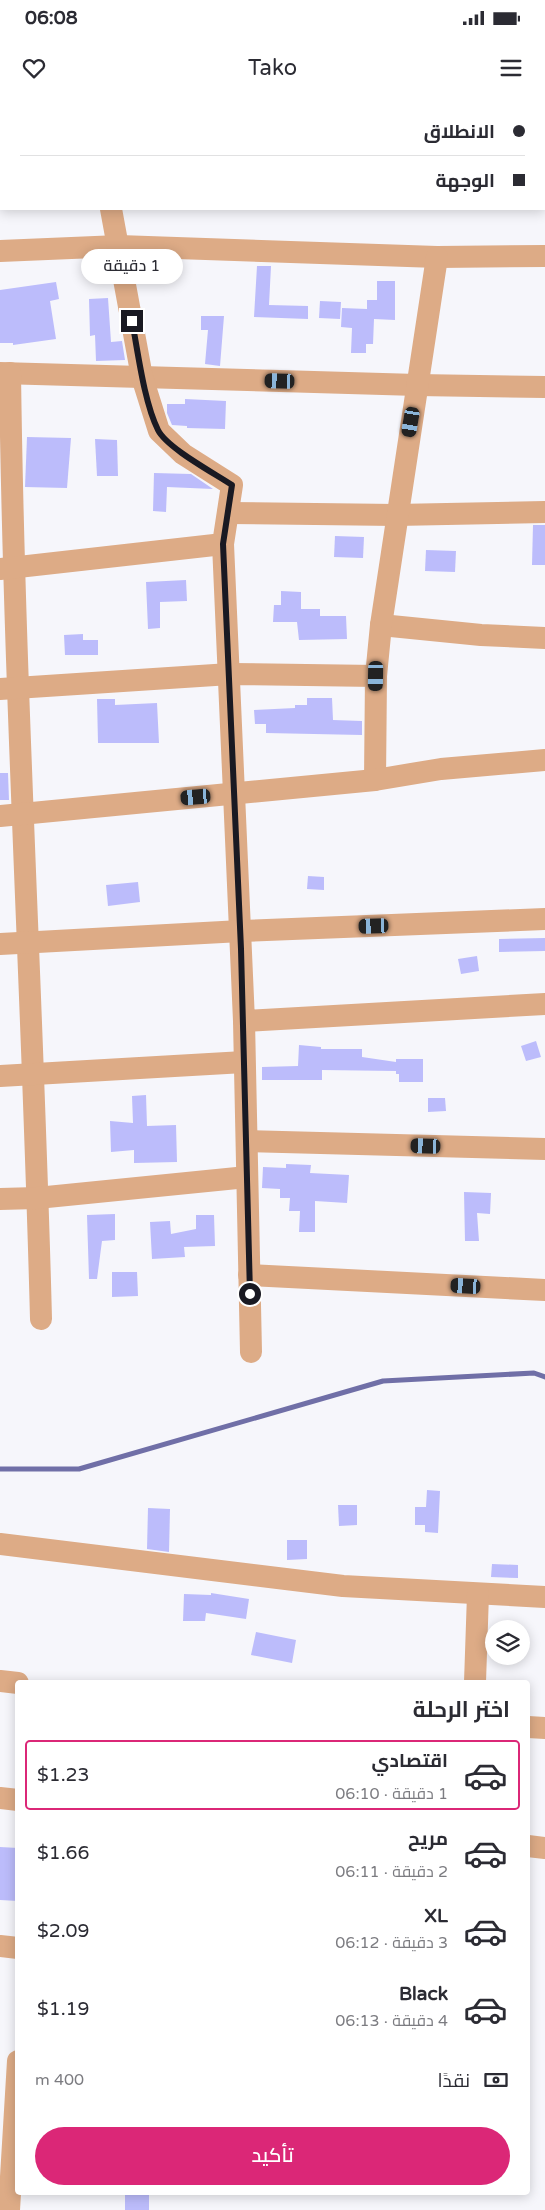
<!DOCTYPE html>
<html lang="ar">
<meta charset="utf-8">
<style>
body{margin:0;font-family:"Varela Round",Cairo,sans-serif;background:#f2f2f3;color:#2b2b33;direction:rtl;height:100vh;display:flex;flex-direction:column;font-size:19px;white-space:nowrap}
*{box-sizing:border-box;margin:0}
p{font-size:16px;color:#7c7c81}
.icon{flex:none;width:28px;height:28px;fill:none;stroke:currentColor;stroke-width:2;stroke-linecap:round;stroke-linejoin:round}
.map{position:relative;flex:1;overflow:hidden;direction:ltr}
.sheet{position:absolute;left:15px;top:1580px;width:515px;height:515px;display:flex;flex-direction:column;background:#fff;border-radius:5px;box-shadow:0 2px 12px #0003;direction:rtl}
.sheet>*{flex:none}
.top-card{position:absolute;left:0px;top:0px;width:545px;height:110px;box-shadow:0 2px 12px #0003;direction:rtl;display:grid;align-content:center;height:110px;padding:0 20px;background:#fff}
.fabs{position:absolute;left:485px;top:1520px;display:grid;gap:10px}
.fabs a{display:grid;place-items:center;width:45px;height:45px;border-radius:50%;background:#fff;box-shadow:0 2px 12px #0003;font-size:25px}
.end{position:absolute;width:22px;height:22px;margin:-11px;border:6px solid #191922;background:#fff;box-shadow:0 0 0 2px #fff}
.from{border-radius:50%}
.bubble{position:absolute;height:35px;border-radius:18px;background:#fff;box-shadow:0 2px 12px #0003;font-size:16px;font-weight:600;line-height:35px;text-align:center;direction:rtl}
.car{position:absolute;width:15px;height:30px;margin:-15px -8px;border-radius:6px;box-shadow:0 0 4px 1px #0007;background:linear-gradient(#222 24%,#8ab4d8 0 40%,#222 0 76%,#8ab4d8 0 86%,#222 0)}
.top-card b{display:flex;align-items:center;gap:18px;height:48px;font-size:19px}
.top-card b+b{border-top:1px solid #e1e1e2}
.top-card i{width:12px;height:12px;background:#2b2b33}
ul{padding:0;list-style:none}
li{display:flex;align-items:center;gap:15px;height:70px;margin:0 10px 8px;padding:0 10px;border:2px solid transparent;border-radius:5px}
li div{flex:1}
li b{display:block;font-size:19px}
li em{font-style:normal;font-weight:600}
li.on{border-color:#db2777}
li>.icon{width:45px;height:45px;stroke-width:1.5}
h2{padding:0 20px;font-size:22px;line-height:60px}
.pay{display:flex;align-items:center;gap:12px;height:55px;padding:0 20px;font-size:19px}
.pay p{margin-inline-start:auto}
.button{display:flex;gap:10px;margin-top:auto;padding:10px 20px}
.button a{flex:1;height:58px;border-radius:30px;background:#db2777;color:#fff;font-size:20px;font-weight:600;line-height:58px;text-align:center}
.status{display:flex;justify-content:space-between;align-items:center;height:35px;padding:0 25px;background:#fff;direction:ltr}
.status svg{height:14px;fill:currentColor}
header{display:flex;justify-content:space-between;align-items:center;height:65px;padding:0 20px;background:#fff;font-size:22px;font-weight:600}
.map>svg:first-child{display:block}
.lines{fill:none;stroke-linecap:round;stroke-linejoin:round}
.stream{stroke:#706fa7;stroke-width:5}
.building{fill:#bcbcfb}
.minor{stroke:#ddab86;stroke-width:22}
.route{stroke:#191922;stroke-width:6}
</style>
<div class="status"><b>06:08</b><svg viewBox="0 0 49 12"><path d="M0 12V9h3v3zM5 12V6h3v6zM10 12V3h3v9zM15 12V0h3v12zM26 1h20v11H26zM47 4h2v5h-2z"/></svg></div>
<header><svg class="icon" aria-label="menu" viewBox="0 0 24 24"><path d="M4 6h16M4 12h16M4 18h16"/></svg>Tako<svg class="icon" aria-label="heart" viewBox="0 0 24 24"><path d="M12 20l-8-8c-3-5 5-10 8-4 3-6 11-1 8 4z"/></svg></header>
<div class="map">
<svg width="545" height="2110" viewBox="0 0 545 2110">
<rect width="100%" height="100%" fill="#f6f6fb"/>
<g class="lines">
<polyline class="stream" points="0,1369 79,1369 383,1281 534,1273 545,1277"/>
</g>
<g class="building">
<polygon points="257,166 271,166 269,205 308,206 308,219 254,217"/>
<polygon points="377,181 395,181 395,220 374,219 373,244 366,244 366,253 351,253 352,228 341,227 342,208 367,209 367,200 377,200"/>
<polygon points="56,182 59,199 50,201 56,239 13,245 13,243 0,243 0,190"/>
<polygon points="108,198 111,242 122,241 125,260 96,261 95,235 90,236 89,199"/>
<polygon points="320,201 341,202 340,219 319,218"/>
<polygon points="201,216 224,216 220,266 205,264 208,230 201,230"/>
<polygon points="185,299 226,301 225,329 187,328 187,326 172,325 167,313 167,304 185,304"/>
<polygon points="27,337 71,338 67,388 25,387"/>
<polygon points="95,339 117,340 118,376 97,376"/>
<polygon points="154,373 191,374 213,389 167,387 166,412 153,411"/>
<polygon points="533,425 545,425 545,465 532,465"/>
<polygon points="335,436 364,437 363,458 334,457"/>
<polygon points="426,450 456,451 455,472 425,471"/>
<polygon points="186,480 187,501 160,502 160,528 148,529 146,482"/>
<polygon points="281,491 301,492 301,509 320,509 320,516 346,516 347,539 299,540 297,522 273,522 274,505 281,505"/>
<polygon points="83,534 83,540 98,540 98,555 65,555 64,535"/>
<polygon points="307,598 332,598 333,620 362,621 362,635 266,633 266,624 255,624 254,610 295,608 295,605 307,605"/>
<polygon points="97,599 115,599 115,605 157,603 159,643 98,643"/>
<polygon points="0,673 8,673 9,700 0,700"/>
<polygon points="308,776 324,777 324,790 307,789"/>
<polygon points="138,782 140,802 108,806 106,785"/>
<polygon points="545,838 545,851 499,852 499,839"/>
<polygon points="477,856 479,871 461,874 458,859"/>
<polygon points="536,941 541,957 526,961 521,946"/>
<polygon points="299,945 321,947 321,949 362,949 362,957 396,962 396,959 423,959 423,982 399,982 399,974 396,974 396,971 322,970 322,980 262,980 262,967 298,966"/>
<polygon points="146,995 147,1026 176,1025 177,1062 134,1063 134,1050 111,1052 110,1021 133,1023 132,996"/>
<polygon points="428,998 445,998 446,1011 428,1012"/>
<polygon points="286,1064 311,1065 310,1073 349,1075 347,1103 315,1101 315,1132 299,1132 300,1111 289,1111 290,1098 280,1098 280,1089 262,1088 263,1067 286,1068"/>
<polygon points="464,1092 491,1093 490,1114 477,1113 479,1141 465,1141"/>
<polygon points="115,1114 115,1140 102,1141 97,1179 89,1179 87,1115"/>
<polygon points="196,1115 214,1115 215,1146 184,1147 185,1157 152,1159 150,1122 170,1121 171,1134 196,1129"/>
<polygon points="112,1172 137,1172 138,1196 112,1197"/>
<polygon points="427,1390 440,1391 438,1433 425,1432 425,1425 415,1425 415,1407 426,1407"/>
<polygon points="338,1405 357,1405 357,1425 339,1426"/>
<polygon points="148,1408 170,1409 169,1452 147,1449"/>
<polygon points="287,1440 307,1440 307,1459 287,1460"/>
<polygon points="492,1464 518,1465 518,1478 491,1477"/>
<polygon points="211,1493 249,1499 246,1519 206,1513 205,1521 183,1521 184,1494 211,1495"/>
<polygon points="256,1532 296,1540 292,1563 251,1555"/>
<polygon points="0,1747 18,1748 18,1801 0,1800"/>
<polygon points="125,2092 149,2093 149,2110 125,2110"/>
</g>
<g class="lines">
<g class="minor">
<polyline points="514,0 514,1"/>
<polyline points="41,1 50,0"/>
<polyline points="361,1 361,0"/>
<polyline points="0,7 1,7"/>
<polyline points="544,34 545,34"/>
<polyline points="0,151 119,146 437,157 545,156"/>
<polyline points="0,273 417,285 545,287"/>
<path d="M10,273C14,589 33,904 41,1219"/>
<polyline points="228,413 396,415 545,412"/>
<polyline points="223,444 244,921 251,1252"/>
<polyline points="0,469 223,444 232,385 183,354 159,331 142,277 111,109"/>
<polyline points="381,525 481,535 545,538"/>
<polyline points="0,589 230,574 376,576"/>
<polyline points="375,680 376,576 381,525 437,157"/>
<polyline points="0,716 375,680 441,669 545,660"/>
<polyline points="0,844 241,831 545,819"/>
<polyline points="244,921 545,904"/>
<polyline points="0,976 244,962"/>
<polyline points="247,1041 545,1049"/>
<polyline points="0,1099 37,1098 247,1077"/>
<polyline points="249,1175 545,1190"/>
<polyline points="0,1444 343,1486 545,1497"/>
<polyline points="0,1581 18,1583"/>
<polyline points="475,1582 478,1494"/>
<polyline points="528,1627 545,1628"/>
<polyline points="0,1698 18,1700"/>
<polyline points="528,1746 545,1748"/>
<polyline points="0,1846 18,1848"/>
<polyline points="9,2110 18,1961"/>
</g>
</g>
<g class="lines">
<path class="route" d="M132,221C138,252 144,302 158,330C167,348 214,373 232,385L223,444L241,849L250,1194"/>
</g>
</svg>
<div class="fabs">
<a><svg class="icon" aria-label="layers" viewBox="0 0 24 24"><path d="M12 4l9 5-9 5-9-5zM3 14l9 5 9-5"/></svg></a>
</div>
<i class="end from" style="left:250px;top:1194px"></i>
<i class="end" style="left:132px;top:221px"></i>
<div class="bubble" style="left:81px;top:149px;width:102px">1 دقيقة</div>
<i class="car" style="left:280px;top:281px;rotate:272deg"></i>
<i class="car" style="left:411px;top:322px;rotate:190deg"></i>
<i class="car" style="left:376px;top:576px;rotate:181deg"></i>
<i class="car" style="left:196px;top:697px;rotate:265deg"></i>
<i class="car" style="left:374px;top:826px;rotate:268deg"></i>
<i class="car" style="left:426px;top:1046px;rotate:272deg"></i>
<i class="car" style="left:466px;top:1186px;rotate:273deg"></i>
<div class="top-card">
<b><i class="from"></i>الانطلاق</b>
<b><i></i>الوجهة</b>
</div>
<section class="sheet">
<h2>اختر الرحلة</h2>
<ul>
<li class="on"><svg class="icon" aria-label="car" viewBox="0 0 24 24"><path d="M5 17H2v-5l4-1 3-4h7l3 4 3 1v5h-3M9 17h6M6 11h13"/><circle cx="7" cy="17" r="2"/><circle cx="17" cy="17" r="2"/></svg><div><b>اقتصادي</b><p>1 دقيقة · 06:10</p></div><em>$1.23</em></li>
<li><svg class="icon" aria-label="car" viewBox="0 0 24 24"><path d="M5 17H2v-5l4-1 3-4h7l3 4 3 1v5h-3M9 17h6M6 11h13"/><circle cx="7" cy="17" r="2"/><circle cx="17" cy="17" r="2"/></svg><div><b>مريح</b><p>2 دقيقة · 06:11</p></div><em>$1.66</em></li>
<li><svg class="icon" aria-label="car" viewBox="0 0 24 24"><path d="M5 17H2v-5l4-1 3-4h7l3 4 3 1v5h-3M9 17h6M6 11h13"/><circle cx="7" cy="17" r="2"/><circle cx="17" cy="17" r="2"/></svg><div><b>XL</b><p>3 دقيقة · 06:12</p></div><em>$2.09</em></li>
<li><svg class="icon" aria-label="car" viewBox="0 0 24 24"><path d="M5 17H2v-5l4-1 3-4h7l3 4 3 1v5h-3M9 17h6M6 11h13"/><circle cx="7" cy="17" r="2"/><circle cx="17" cy="17" r="2"/></svg><div><b>Black</b><p>4 دقيقة · 06:13</p></div><em>$1.19</em></li>
</ul>
<div class="pay"><svg class="icon" aria-label="cash" viewBox="0 0 24 24"><path d="M3 7h18v10H3z"/><circle cx="12" cy="12" r="2"/></svg>نقدًا<p>400 m</p></div>
<div class="button"><a>تأكيد</a></div>
</section>
</div>
